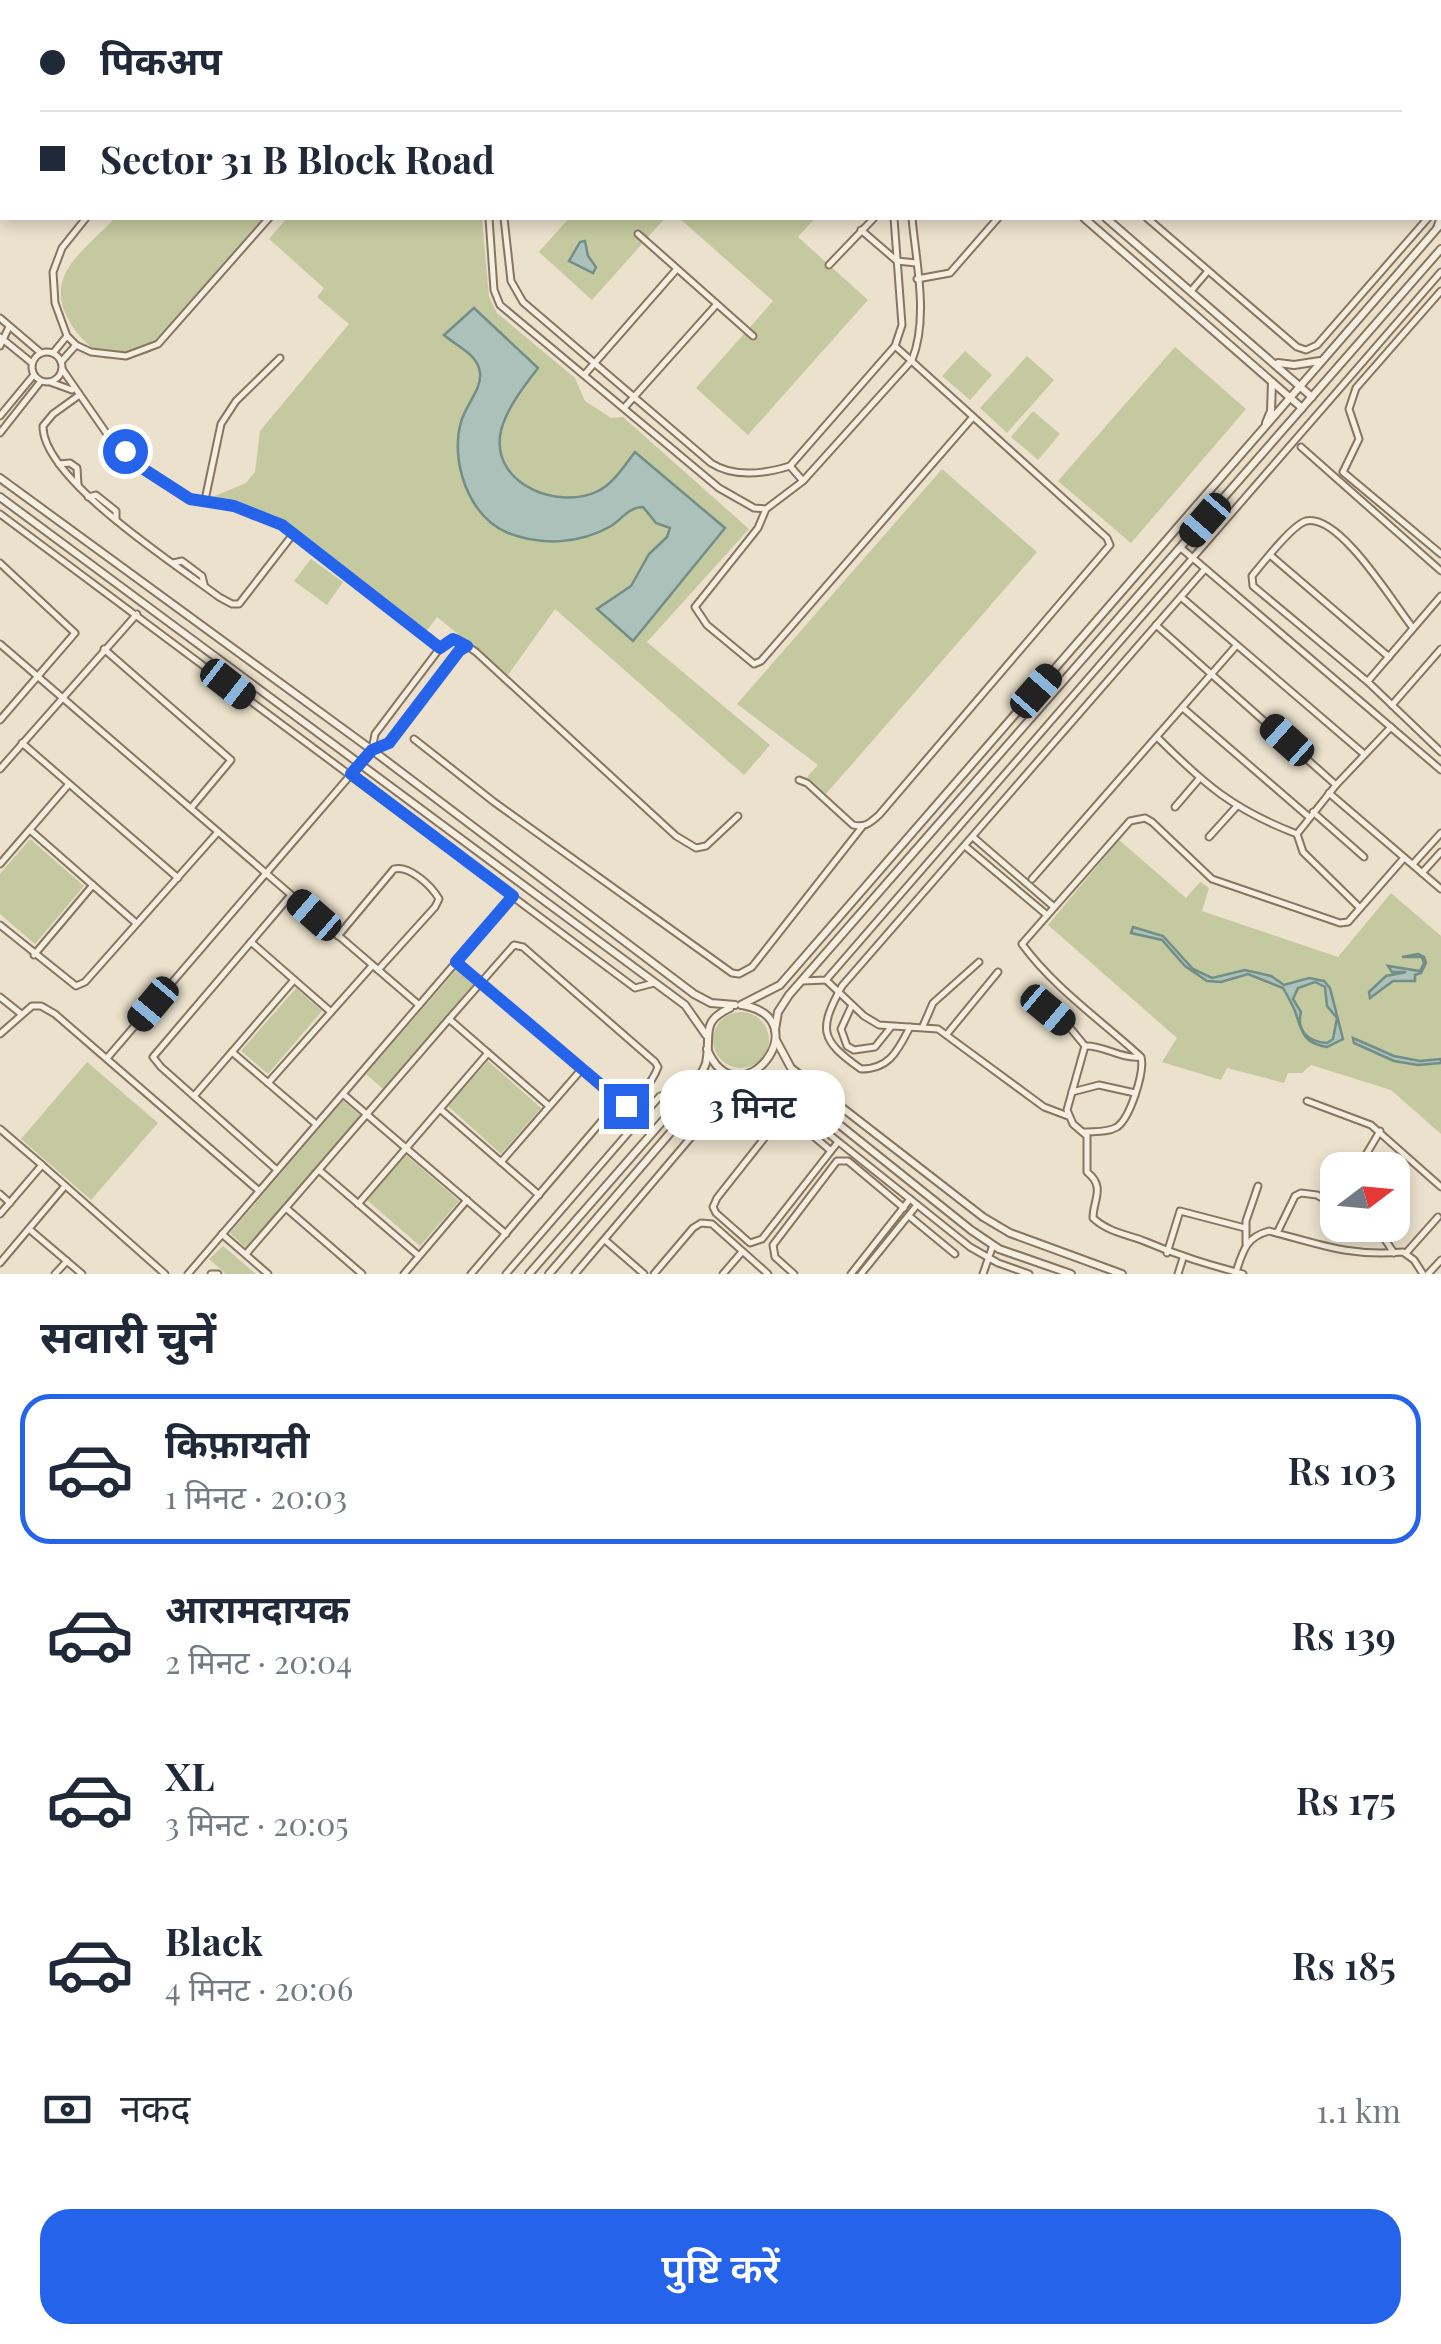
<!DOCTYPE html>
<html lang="hi">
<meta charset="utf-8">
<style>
body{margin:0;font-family:"Playfair Display","Noto Sans Devanagari",serif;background:#f6f6f7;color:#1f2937;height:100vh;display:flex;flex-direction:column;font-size:38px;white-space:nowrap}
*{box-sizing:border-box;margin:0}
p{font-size:32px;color:#747a83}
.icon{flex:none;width:55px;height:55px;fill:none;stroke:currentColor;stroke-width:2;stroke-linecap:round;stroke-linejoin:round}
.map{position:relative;height:1274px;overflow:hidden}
.panel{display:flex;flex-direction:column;background:#fff;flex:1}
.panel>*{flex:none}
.hud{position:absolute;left:0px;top:0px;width:1442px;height:220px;box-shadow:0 5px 15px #0003;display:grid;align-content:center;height:220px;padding:0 40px;background:#fff}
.needle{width:65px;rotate:74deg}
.buttons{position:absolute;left:1320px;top:1152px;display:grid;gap:20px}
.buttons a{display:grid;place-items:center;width:90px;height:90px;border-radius:20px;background:#fff;box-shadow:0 5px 15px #0003;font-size:50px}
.end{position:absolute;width:45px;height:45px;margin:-22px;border:12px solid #2563eb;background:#fff;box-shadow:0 0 0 5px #fff}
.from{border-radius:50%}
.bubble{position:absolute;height:70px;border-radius:30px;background:#fff;box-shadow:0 5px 15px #0003;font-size:32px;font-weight:600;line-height:70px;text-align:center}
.car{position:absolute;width:30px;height:60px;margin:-30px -15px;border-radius:12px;box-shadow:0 0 8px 2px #0007;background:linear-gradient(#222 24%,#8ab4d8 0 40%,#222 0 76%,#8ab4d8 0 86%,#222 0)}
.hud b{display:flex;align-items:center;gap:35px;height:95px;font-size:38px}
.hud b+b{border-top:2px solid #e0e1e3}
.hud i{width:25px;height:25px;background:#1f2937}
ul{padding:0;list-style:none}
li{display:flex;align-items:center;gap:30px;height:150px;margin:0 20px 15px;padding:0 20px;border:5px solid transparent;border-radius:30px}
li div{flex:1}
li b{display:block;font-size:38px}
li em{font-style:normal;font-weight:600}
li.on{border-color:#2563eb}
li>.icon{width:90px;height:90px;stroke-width:1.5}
h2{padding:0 40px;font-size:45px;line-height:120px}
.pay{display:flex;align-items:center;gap:25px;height:110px;padding:0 40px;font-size:38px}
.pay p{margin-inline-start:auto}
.button{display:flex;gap:20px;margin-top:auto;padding:20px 40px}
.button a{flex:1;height:115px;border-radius:30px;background:#2563eb;color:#fff;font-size:40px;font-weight:600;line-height:115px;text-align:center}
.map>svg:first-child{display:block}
.green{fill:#c5c9a0}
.water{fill:#abc1ba;stroke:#728e87;stroke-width:2.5;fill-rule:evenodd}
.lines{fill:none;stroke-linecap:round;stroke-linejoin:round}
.minor-casing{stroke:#877461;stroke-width:9}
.tertiary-casing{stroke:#877461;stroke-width:10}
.minor{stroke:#f6efdf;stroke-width:5}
.tertiary{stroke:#f6efdf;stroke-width:6}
.route{stroke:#2563eb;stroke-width:12}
</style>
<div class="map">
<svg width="1441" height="1274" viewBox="0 0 1441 1274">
<rect width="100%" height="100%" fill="#ebe1cc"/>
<g class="green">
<polygon points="27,0 241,0 29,2"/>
<polygon points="907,0 1262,0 910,2"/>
<path d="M115,218H267L160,346L147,354L105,359C80,340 48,306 66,272C77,252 100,234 115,218Z"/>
<polygon points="287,218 482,218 489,297 497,313 575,378 585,401 611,418 623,417 749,529 647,642 770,745 744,775 555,609 508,675 437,617 425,633 276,516 248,505 210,498 246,483 255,472 260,431 349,324 317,297 324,288 269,239"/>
<polygon points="569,218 665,218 592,300 539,252"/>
<polygon points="679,218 815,218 798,237 868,300 748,435 696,388 773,301"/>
<polygon points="1175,347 1246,409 1131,543 1058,481"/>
<polygon points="965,351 992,375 970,400 942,376"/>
<polygon points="1027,356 1054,380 1007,433 980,408"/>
<polygon points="1033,411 1060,434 1038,460 1011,437"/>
<polygon points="942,469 1037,552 826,794 807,777 818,765 737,704"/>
<polygon points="311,559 343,582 327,605 294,581"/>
<polygon points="30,839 84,886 35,944 0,914 0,874"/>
<polygon points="1119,840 1186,898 1200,882 1209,888 1202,911 1338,957 1391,893 1441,936 1441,1134 1391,1090 1311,1065 1302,1073 1288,1073 1284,1083 1227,1068 1221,1080 1162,1062 1177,1038 1048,925"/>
<polygon points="458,968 475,983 383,1089 366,1074"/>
<polygon points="296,988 322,1011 268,1074 241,1051"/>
<circle cx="741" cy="1040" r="28"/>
<polygon points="488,1061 541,1108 501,1154 448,1106"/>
<polygon points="87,1062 158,1123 91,1200 21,1139"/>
<polygon points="343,1101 361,1116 247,1249 230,1233"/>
<polygon points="406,1155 459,1201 420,1246 367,1200"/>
<polygon points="223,1246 256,1274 226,1274 209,1259"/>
</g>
<g class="water">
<polygon points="585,241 588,256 596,267 593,273 569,261 580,242"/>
<path d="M474,308L538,368C524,386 503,413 500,436C494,486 560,510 598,491C613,484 625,465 635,452L725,528L633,641L597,609L631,586L649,554L667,537L670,528L656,523L643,507C629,507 622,519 611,526C580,544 541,546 508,533C468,516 450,461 461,422C465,406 482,389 480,373C478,354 456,346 444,335Z"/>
<path d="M1133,927L1163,936L1193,969L1212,978L1245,970L1271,976L1284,985L1309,978L1324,981L1330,988L1343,1039L1327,1047C1303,1043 1302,1032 1295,1011C1292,1004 1287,995 1283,988L1248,974L1221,982L1207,981L1185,966L1162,940L1131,933ZM1315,982L1325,987L1327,1006L1337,1018L1333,1039L1327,1043C1309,1042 1296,1031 1301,1012L1293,999L1298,988Z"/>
<polygon points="1418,954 1424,957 1426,963 1421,973 1415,975 1415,981 1393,981 1370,998 1369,992 1386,976 1406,972 1392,972 1388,966 1420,971 1424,963 1422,957 1402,957"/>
<polygon points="1353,1038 1394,1056 1420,1061 1441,1059 1441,1063 1418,1065 1394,1061 1354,1043"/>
</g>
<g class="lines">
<g class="minor-casing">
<g id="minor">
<polyline points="293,0 296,2"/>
<polyline points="413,0 416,2"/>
<polyline points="727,0 730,2"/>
<polyline points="770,0 773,2"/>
<polyline points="790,0 793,2"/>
<polyline points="896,0 899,2"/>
<polyline points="1359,0 1362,2"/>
<polyline points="279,2 282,0"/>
<polyline points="355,2 357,0"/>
<polyline points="444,2 446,0"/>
<polyline points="503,2 504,0"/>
<polyline points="519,2 520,0"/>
<polyline points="630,2 632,0"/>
<polyline points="1287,2 1288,0"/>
<polyline points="1440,29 1441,28"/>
<polyline points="1440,104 1441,104"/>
<polyline points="1440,153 1441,152"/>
<polyline points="1440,203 1441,202"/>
<polyline points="86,218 62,248 53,272 55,303 67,336 76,345 91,352 126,356 158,344 269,218"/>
<path d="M489,218L494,290L500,305L719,488L754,508L766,509L803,481L912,360C929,318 916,262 912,218"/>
<path d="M504,218L511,281L523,302L711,463C734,478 764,474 790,466L895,346L902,325L894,218"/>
<polyline points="1147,218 1297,347 1306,350 1317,345 1428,218"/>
<polyline points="1437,227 1441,215"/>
<polyline points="861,230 897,261 916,263"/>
<polyline points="638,234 753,336"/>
<polyline points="829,265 874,218"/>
<polyline points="917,279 950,273 998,218"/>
<polyline points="1191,291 1208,271"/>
<polyline points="1441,291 1356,388 1349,409 1359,439 1343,472 1441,554"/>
<polyline points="0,318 41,353"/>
<polyline points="0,337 32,363"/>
<polyline points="0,346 9,327"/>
<circle cx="47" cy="367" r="15"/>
<polyline points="53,353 67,336"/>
<polyline points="61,362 76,345"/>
<polyline points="62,369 107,434 142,468 191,499 234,506 282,525 440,648"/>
<polyline points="585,374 676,270"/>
<polyline points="50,382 72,390"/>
<path d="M78,396L53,414L43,426C42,479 178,566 219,597L232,604H239L294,533"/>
<polyline points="624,408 717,304"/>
<polyline points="0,416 33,376"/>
<polyline points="0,433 41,381"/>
<polyline points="1301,447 1441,571"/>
<polyline points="59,464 70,463 77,468 78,485"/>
<polyline points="790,466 803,481"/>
<polyline points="88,497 96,495 116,511 116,520"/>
<polyline points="205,500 221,424 236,401 280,358"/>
<polyline points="766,509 758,528 695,607 707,625 754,664 761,661 973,417"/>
<polyline points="0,514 635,988 654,983"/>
<polyline points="1181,548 1441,770"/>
<polyline points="1270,555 1389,657"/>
<polyline points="0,563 75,633 0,720"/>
<polyline points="173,563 182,561 202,576 204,584"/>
<polyline points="1181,597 1364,754"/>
<polyline points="1156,625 1336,785"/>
<path d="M1413,628C1395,606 1340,513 1306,521C1292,525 1262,564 1252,576L1253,586L1368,682L1441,752"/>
<polyline points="0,644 419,1005"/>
<polyline points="104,649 231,760 191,808"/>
<polyline points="1368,681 1441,596"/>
<polyline points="1392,705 1441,649"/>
<polyline points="1183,708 1309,817"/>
<path d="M1158,738C1205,785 1234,810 1297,834"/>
<polyline points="414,739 494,802 732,973 739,974 752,967 862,827"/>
<polyline points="22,743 178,878"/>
<polyline points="372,750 375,734 440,648 448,641 457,639 476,652 676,836 696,848 706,846 738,816"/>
<polyline points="0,769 137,614"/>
<path d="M799,780L807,783L853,825C865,828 870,823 879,815L1110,545L1107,538L895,346"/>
<polyline points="1329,793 1441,889"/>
<polyline points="1175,807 1199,779"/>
<polyline points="1313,812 1364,857"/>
<polyline points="30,830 136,923"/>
<polyline points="973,837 1054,907"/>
<polyline points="1209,837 1237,806"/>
<polyline points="965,846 1047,915"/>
<polyline points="0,864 69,784"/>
<polyline points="1413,864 1441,833"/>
<polyline points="1422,873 1441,852"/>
<polyline points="1032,879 1236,646"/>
<polyline points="1360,908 1303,852 1297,834 1336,785 1391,727"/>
<polyline points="0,925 76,986 85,982 218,832"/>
<path d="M338,936L394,869C409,865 431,885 439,899L435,907L378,970"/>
<polyline points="251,942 331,1012"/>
<polyline points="34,955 93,885"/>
<polyline points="826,980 864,1016 879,1025 938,1029 1044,1107 1068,1116"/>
<polyline points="802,981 826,980 1441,272"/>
<path d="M1032,996L1071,1029L1085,1046L1067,1110L1073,1124L1087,1136V1172C1106,1187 1093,1200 1093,1218C1108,1232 1126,1234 1144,1241C1179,1256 1207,1264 1243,1274"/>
<polyline points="0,997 20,1013"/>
<polyline points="852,1005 841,1029 847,1046 854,1050 875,1047 891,1027"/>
<polyline points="449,1019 549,1106"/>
<polyline points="923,1026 933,1003 979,962"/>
<path d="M910,1027C898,1050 890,1069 861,1069C820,1040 818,1030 842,986L1205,569"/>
<polyline points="0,1034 32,1006 41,1006 55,1014 258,1190"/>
<polyline points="947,1034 998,972"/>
<path d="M1085,1046C1104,1045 1120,1059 1140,1057"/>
<polyline points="232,1052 316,1124"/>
<polyline points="108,1057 360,764 372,750 389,743 459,651 467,646"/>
<polyline points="268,1083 372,966"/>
<polyline points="1072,1092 1099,1085 1135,1093"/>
<polyline points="343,1094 506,1234"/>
<polyline points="194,1096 294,980"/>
<polyline points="809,1101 819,1126"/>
<polyline points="1307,1101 1371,1125 1441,1187"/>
<polyline points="697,1104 699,1128"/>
<polyline points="440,1109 539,1195"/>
<polyline points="0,1129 42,1165"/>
<path d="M1084,1132C1094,1131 1107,1133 1117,1127C1130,1118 1145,1072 1141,1057C1101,1020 1055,989 1022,944L1130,821L1145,818L1152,822L1212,879L1340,923L1348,922L1404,858"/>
<polyline points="831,1151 791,1117 781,1117 717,1198 713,1207 716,1213 750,1243 762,1239 838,1142"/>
<polyline points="501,1162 581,1070"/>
<polyline points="277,1170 161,1067 153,1057 291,895"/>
<polyline points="319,1170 419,1256"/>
<polyline points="1357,1170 1380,1131"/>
<polyline points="0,1194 10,1203"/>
<polyline points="1392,1196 1401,1185"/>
<polyline points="358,1204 488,1053"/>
<polyline points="286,1208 362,1274"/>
<polyline points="0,1214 42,1165 165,1274"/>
<polyline points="909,1216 955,1254"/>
<polyline points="1367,1225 1384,1238 1394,1253"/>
<polyline points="29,1229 82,1274"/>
<polyline points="1277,1233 1295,1196 1301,1193 1317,1195 1338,1207"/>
<polyline points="222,1234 268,1274"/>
<polyline points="605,1240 644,1274"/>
<polyline points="1246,1244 1246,1221 1258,1186"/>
<polyline points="1167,1253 1180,1211 1245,1228"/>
<polyline points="1406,1253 1438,1217"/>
<path d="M246,1254L449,1019L514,945L523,947L655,1062L658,1067C653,1081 636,1103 622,1105L456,962"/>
<polyline points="0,1263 65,1186"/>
<path d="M1236,1272C1243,1251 1246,1237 1269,1231C1319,1244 1350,1257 1403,1252L1414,1260L1423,1274"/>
<polyline points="55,1274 67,1261"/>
<polyline points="188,1274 513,896"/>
<polyline points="211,1274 218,1274"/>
<polyline points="404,1274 467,1200"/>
<polyline points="471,1274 618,1102"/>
<polyline points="506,1274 660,1096 690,1088"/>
<path d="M575,1274L726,1096C739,1084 748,1080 765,1083L970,1247L998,1263L1029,1274"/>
<polyline points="654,1274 693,1228 701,1223 712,1224 768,1274"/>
<polyline points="723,1274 741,1253"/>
<polyline points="794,1274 775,1257 773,1245 837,1161 848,1161 904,1208"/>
<polyline points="851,1274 910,1199"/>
<polyline points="861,1274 917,1205"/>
<polyline points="983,1274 993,1245"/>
<polyline points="1178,1274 1183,1258"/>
<polyline points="1428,1274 1441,1260"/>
</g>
</g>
<g class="tertiary-casing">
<g id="tertiary">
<polyline points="834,0 837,2"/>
<polyline points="857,0 860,2"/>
<polyline points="1084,218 1302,408"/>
<polyline points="1106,218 1312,397"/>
<polyline points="1278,363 1294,365 1320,361"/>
<polyline points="1266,423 1271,411 1272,382"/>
<polyline points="0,478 372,750 694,994 711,1003 735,1005"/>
<polyline points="0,497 685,1005 706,1035"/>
<polyline points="741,1005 780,985 1441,224"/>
<polyline points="775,1030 778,1012 789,995 1441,249"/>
<polyline points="776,1040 791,1068 983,1217 1010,1233 1122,1274"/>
<path d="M707,1049C738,1124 822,1019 742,1005"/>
<polyline points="756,1073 786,1082 971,1230 999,1249 1071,1274"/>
<path d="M529,1274L695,1084C699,1077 704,1070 706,1063C712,1036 699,1022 730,1008"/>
<polyline points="549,1274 713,1083 734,1076"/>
</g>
</g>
<use href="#minor" class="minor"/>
<use href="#tertiary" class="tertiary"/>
</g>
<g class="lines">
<polyline class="route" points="125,451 142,468 190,499 234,506 282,525 440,648 453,639 467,646 459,651 389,743 372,750 351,774 513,896 456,962 626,1106"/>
</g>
</svg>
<div class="buttons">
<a><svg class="needle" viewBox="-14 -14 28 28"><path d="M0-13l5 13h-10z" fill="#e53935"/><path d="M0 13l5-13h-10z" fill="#747a83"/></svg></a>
</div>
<i class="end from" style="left:125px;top:451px"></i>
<i class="end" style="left:626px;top:1106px"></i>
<div class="bubble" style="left:660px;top:1070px;width:185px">3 मिनट</div>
<i class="car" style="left:1205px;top:520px;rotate:221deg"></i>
<i class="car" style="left:228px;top:684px;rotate:128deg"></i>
<i class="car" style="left:1036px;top:691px;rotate:41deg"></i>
<i class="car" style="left:1287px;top:740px;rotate:312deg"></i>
<i class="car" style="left:314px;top:915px;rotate:311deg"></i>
<i class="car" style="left:153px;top:1004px;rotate:220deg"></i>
<i class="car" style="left:1048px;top:1010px;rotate:130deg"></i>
<div class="hud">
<b><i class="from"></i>पिकअप</b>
<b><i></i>Sector 31 B Block Road</b>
</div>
</div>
<section class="panel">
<h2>सवारी चुनें</h2>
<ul>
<li class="on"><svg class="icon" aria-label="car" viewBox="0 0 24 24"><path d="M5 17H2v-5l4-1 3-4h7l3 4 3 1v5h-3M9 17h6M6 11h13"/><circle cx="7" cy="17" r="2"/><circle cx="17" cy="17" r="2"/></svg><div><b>किफ़ायती</b><p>1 मिनट · 20:03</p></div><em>Rs 103</em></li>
<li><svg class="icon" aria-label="car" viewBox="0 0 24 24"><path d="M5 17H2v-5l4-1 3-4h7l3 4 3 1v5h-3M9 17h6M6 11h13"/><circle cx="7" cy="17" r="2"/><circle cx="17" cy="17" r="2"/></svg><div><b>आरामदायक</b><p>2 मिनट · 20:04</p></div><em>Rs 139</em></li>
<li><svg class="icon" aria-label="car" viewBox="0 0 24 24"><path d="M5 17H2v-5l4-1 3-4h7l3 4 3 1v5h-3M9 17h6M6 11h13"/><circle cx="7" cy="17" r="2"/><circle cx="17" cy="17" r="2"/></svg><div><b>XL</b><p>3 मिनट · 20:05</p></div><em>Rs 175</em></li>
<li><svg class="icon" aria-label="car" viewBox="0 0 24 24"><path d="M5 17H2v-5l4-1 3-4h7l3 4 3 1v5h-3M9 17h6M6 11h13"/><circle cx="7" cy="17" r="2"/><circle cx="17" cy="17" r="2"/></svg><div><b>Black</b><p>4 मिनट · 20:06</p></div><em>Rs 185</em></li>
</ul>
<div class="pay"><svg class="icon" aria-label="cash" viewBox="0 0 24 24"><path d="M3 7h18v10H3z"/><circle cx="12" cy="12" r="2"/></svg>नकद<p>1.1 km</p></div>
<div class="button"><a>पुष्टि करें</a></div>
</section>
